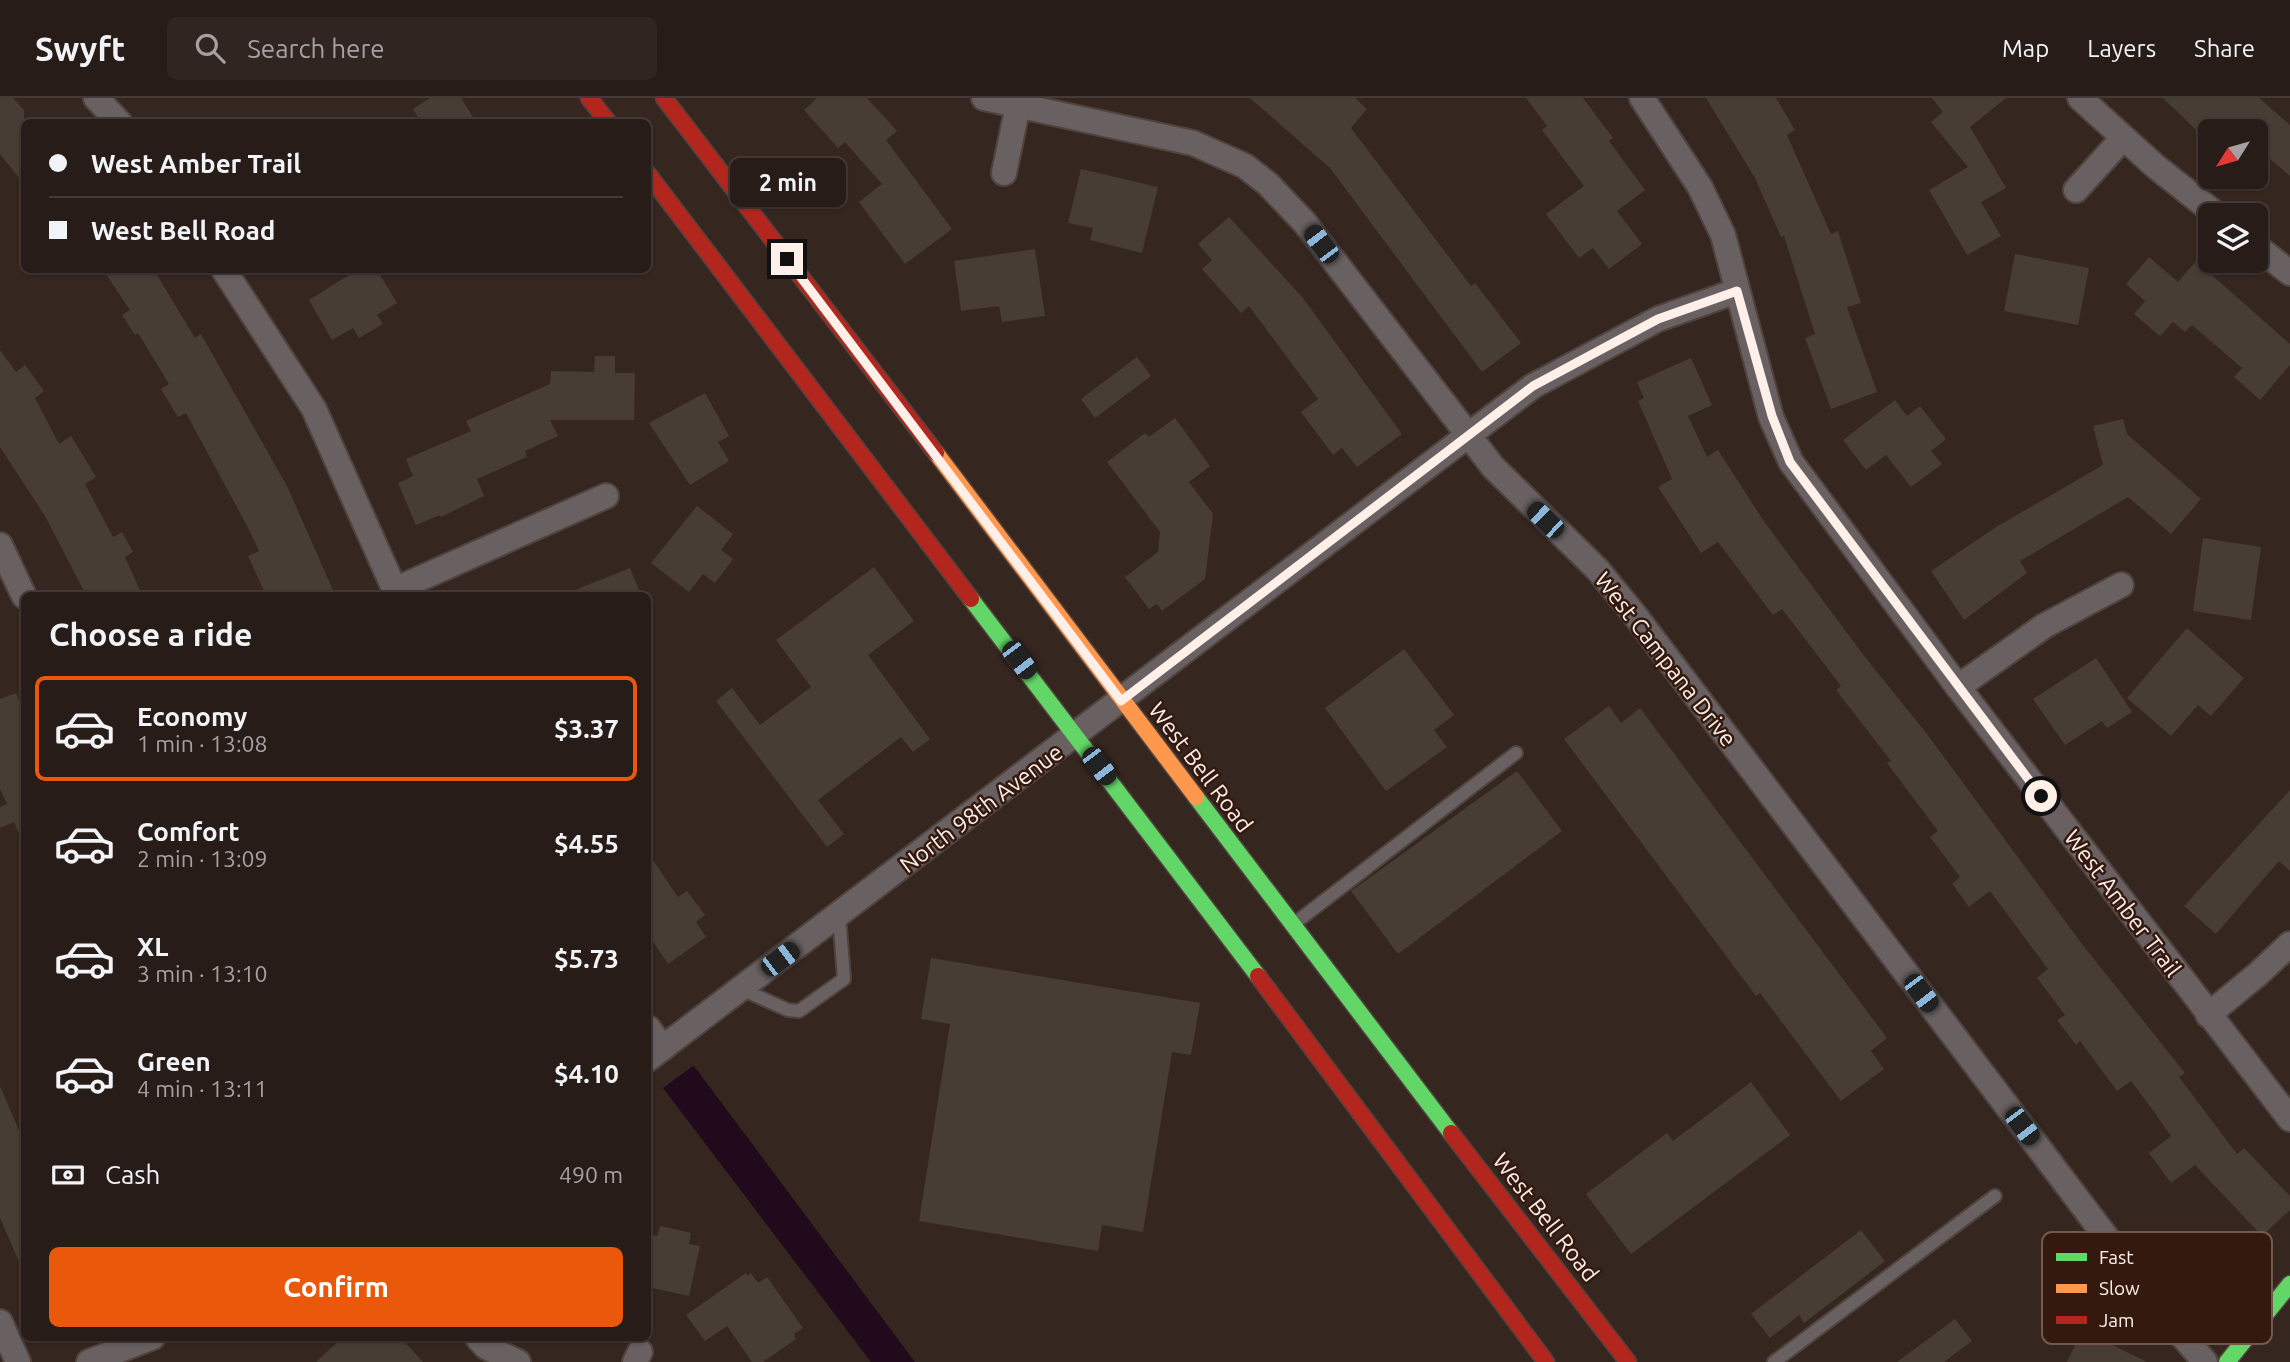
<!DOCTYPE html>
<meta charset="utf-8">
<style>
body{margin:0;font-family:Ubuntu,sans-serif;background:#302521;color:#f1f3f6;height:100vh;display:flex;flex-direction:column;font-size:26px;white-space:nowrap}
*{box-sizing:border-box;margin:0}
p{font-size:23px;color:#a5a1a2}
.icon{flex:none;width:38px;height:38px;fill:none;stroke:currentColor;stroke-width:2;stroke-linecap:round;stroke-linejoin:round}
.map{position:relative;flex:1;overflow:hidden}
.side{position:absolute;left:21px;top:494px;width:630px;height:749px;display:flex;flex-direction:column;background:#281c18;border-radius:10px;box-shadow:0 2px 5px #0004,0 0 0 2px #443a37}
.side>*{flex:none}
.banner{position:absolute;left:21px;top:21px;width:630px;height:154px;border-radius:10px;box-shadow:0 2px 5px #0004,0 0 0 2px #443a37;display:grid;align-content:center;height:154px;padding:0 28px;background:#281c18}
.needle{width:46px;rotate:233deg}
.tools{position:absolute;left:2198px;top:21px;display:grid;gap:14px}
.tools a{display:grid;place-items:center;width:70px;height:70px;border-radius:10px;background:#281c18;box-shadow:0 2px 5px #0004,0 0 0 2px #443a37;font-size:35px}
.end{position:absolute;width:32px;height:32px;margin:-16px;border:9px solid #feefe9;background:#111;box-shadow:0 0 0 4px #111}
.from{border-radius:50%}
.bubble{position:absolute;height:49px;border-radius:10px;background:#281c18;box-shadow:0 2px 5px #0004,0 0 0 2px #443a37;font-size:23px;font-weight:700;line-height:49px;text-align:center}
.car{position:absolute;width:21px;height:42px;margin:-21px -10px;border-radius:9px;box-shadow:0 0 5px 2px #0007;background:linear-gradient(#222 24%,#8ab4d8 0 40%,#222 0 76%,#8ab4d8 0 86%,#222 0)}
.banner b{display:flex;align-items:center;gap:24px;height:66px;font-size:26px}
.banner b+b{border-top:2px solid #443a37}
.banner i{width:18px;height:18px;background:#f1f3f6}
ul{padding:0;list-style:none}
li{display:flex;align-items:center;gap:21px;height:105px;margin:0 14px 10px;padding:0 14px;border:4px solid transparent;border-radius:10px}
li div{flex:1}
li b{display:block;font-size:26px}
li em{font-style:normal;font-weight:700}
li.current{border-color:#ea580c}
li>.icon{width:63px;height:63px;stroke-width:1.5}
h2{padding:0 28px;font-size:32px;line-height:84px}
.pay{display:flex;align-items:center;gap:18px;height:77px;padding:0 28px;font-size:26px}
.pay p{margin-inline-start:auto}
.action{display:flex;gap:14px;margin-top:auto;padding:14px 28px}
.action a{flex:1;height:80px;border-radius:10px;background:#ea580c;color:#fff;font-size:28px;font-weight:700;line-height:80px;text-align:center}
header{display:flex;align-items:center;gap:42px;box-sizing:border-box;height:98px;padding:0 35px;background:#281c18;border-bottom:2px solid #443a37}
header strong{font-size:33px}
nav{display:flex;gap:38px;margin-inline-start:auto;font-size:24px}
.search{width:490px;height:63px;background:#302521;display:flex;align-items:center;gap:18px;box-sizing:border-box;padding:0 24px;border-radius:10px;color:#a5a1a2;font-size:26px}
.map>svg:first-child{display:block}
.water{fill:#210a1c}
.building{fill:#473d35}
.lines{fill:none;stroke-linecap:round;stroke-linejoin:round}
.lane-casing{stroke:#50433e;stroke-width:16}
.street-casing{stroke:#50433e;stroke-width:28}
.fast-casing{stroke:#50433e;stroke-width:19}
.slow-casing{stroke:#50433e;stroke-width:19}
.jam-casing{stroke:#50433e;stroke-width:19}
.lane{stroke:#686061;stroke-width:12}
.street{stroke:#686061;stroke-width:24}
.fast{stroke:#63d668;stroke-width:16}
.slow{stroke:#ff974d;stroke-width:16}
.jam{stroke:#b3261e;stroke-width:16}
.route{stroke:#feefe9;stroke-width:9}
.labels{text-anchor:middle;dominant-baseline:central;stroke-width:5;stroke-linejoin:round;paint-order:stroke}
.street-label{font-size:23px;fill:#feefe9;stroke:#34190f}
.key{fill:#34190f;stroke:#715950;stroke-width:2}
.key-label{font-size:19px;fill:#feefe9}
</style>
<header>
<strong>Swyft</strong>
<div class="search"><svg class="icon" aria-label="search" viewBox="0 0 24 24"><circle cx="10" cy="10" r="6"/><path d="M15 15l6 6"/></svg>Search here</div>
<nav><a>Map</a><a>Layers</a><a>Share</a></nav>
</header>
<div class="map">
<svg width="2290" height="1264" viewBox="0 0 2290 1264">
<rect width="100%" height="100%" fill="#362620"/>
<polygon class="water" points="693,968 694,968 915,1264 871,1264 663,990"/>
<g class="building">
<polygon points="0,0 13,0 24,12 24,86 0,56"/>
<polygon points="430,0 461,0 476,24 421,24 413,11"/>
<polygon points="817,0 867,0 897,33 886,42 952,131 905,166 859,104 882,86 845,44 838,50 804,12"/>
<polygon points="1250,0 1355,0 1367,11 1351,30 1471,188 1475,185 1521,245 1482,274 1330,70"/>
<polygon points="1526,0 1583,0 1613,40 1609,43 1645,92 1617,113 1642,146 1609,171 1593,150 1579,160 1546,116 1584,88 1542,32 1547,28"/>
<polygon points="1706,0 1776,0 1795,32 1787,37 1831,136 1838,133 1861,205 1847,209 1877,294 1831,311 1805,240 1815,236 1784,138 1781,139 1755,80"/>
<polygon points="1932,0 2006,0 1970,29 2006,90 1981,104 2001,138 1967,157 1929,92 1968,69 1931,24 1943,14"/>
<polygon points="2163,0 2259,0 2290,27 2290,78 2256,49 2256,33 2197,33"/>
<polygon points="1081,71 1158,89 1142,155 1090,142 1093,130 1068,125"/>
<polygon points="1229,119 1303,200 1402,336 1357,369 1342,350 1333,357 1301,314 1318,301 1249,208 1241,215 1202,171 1212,162 1198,146"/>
<polygon points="1035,151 1045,218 1002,224 999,208 961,213 954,163"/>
<polygon points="2015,156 2089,170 2078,227 2004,213"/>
<polygon points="2149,159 2178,184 2196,163 2290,246 2290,267 2260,302 2234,279 2242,270 2192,227 2185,234 2173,224 2160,238 2134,216 2145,203 2126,186"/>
<polygon points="103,172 154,172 195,240 201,236 288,390 335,497 266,497 248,458 259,453 246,426 186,315 178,319 161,291 169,286 138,235 135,237 122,217 130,212"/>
<polygon points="357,172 377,172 397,205 377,217 383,226 359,240 353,230 332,242 309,202"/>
<polygon points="0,252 16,274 25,267 44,293 35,300 59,346 71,338 96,379 85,386 113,439 122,434 133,454 125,459 142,497 86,497 45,418 0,349"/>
<polygon points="595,258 615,258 615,275 635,275 634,322 550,322 558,338 525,353 527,359 477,381 484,398 441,419 440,417 416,427 398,385 413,378 406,361 471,333 466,323 550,286 551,273 594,274"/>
<polygon points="1137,259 1151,278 1095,320 1081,301"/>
<polygon points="1691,260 1712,307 1688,318 1707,359 1718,352 1763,422 1865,559 1927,636 2082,846 2185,975 2179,979 2237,1056 2244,1050 2290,1098 2290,1112 2262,1138 2195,1067 2171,1085 2149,1055 2171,1038 2155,1015 2131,983 2117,993 2080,943 2076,947 2057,922 2065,917 2037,880 2048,871 1990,793 1969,809 1952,786 1960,779 1930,739 1938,733 1887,665 1891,663 1836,592 1841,588 1782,511 1773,517 1718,444 1701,455 1658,389 1672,381 1638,303 1644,300 1637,284"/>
<polygon points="705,295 729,338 718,344 729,363 690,387 649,325"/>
<polygon points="1895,302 1907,318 1920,308 1946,341 1931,353 1942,366 1911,389 1886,357 1866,372 1843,342"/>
<polygon points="1175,320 1210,368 1189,384 1213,416 1205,481 1162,513 1157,506 1149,511 1125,479 1158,454 1160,434 1107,364 1145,335 1149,339"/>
<polygon points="2123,321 2127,336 2201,401 2171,436 2128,399 2020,463 2027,475 1964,522 1931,473 1996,429 2103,367 2093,328"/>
<polygon points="697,408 733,436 721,452 733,461 715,485 703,476 689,494 651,465"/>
<polygon points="2203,440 2261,449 2251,522 2193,513"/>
<polygon points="874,469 914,523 868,557 930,641 913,654 901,639 818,702 844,736 827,749 716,603 732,590 760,627 811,589 776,542"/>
<polygon points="630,470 641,497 565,497 565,496"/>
<polygon points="2187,530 2244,580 2211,618 2198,607 2171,638 2127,600"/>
<polygon points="1404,551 1454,617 1434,632 1447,649 1386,693 1325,610"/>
<polygon points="2096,560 2132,614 2107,630 2102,623 2065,647 2033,601"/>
<polygon points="16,595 24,614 24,747 14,724 0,730 0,709 7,706 0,691 0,601"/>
<polygon points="1609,608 1621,625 1640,610 1887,940 1871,953 1884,971 1841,1003 1760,895 1756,898 1564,641"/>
<polygon points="1517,673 1562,733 1398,856 1351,793"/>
<polygon points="2290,692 2290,773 2279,763 2216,836 2184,808"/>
<polygon points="648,755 678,799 687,793 705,817 696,824 706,839 668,866 648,836"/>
<polygon points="931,860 1200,905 1191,957 1172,954 1143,1134 1102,1127 1098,1153 919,1123 950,926 921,921"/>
<polygon points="1751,984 1790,1037 1631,1156 1586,1096 1667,1035 1673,1043"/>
<polygon points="0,988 24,1044 24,1175 0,1120"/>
<polygon points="660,1128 691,1135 689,1146 700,1148 689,1198 648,1189 648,1136 657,1138"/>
<polygon points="1861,1132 1885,1163 1804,1225 1799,1217 1770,1240 1751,1216"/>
<polygon points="746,1175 748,1178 751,1175 758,1185 767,1179 803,1230 794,1236 796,1241 763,1264 752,1264 727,1228 705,1243 686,1217"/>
<polygon points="1955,1221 1972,1243 1944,1264 1897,1264"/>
<polygon points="2082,1232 2147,1264 2067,1264"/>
<polygon points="343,1239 400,1239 423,1264 316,1264"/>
</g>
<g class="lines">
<g class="lane-casing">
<g id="lane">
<polyline points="1295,825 1516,655"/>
<polyline points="741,891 788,912 799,913 844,881 839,817"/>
<polyline points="1774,1264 1995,1098"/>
</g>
</g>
<g class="street-casing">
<g id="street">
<polyline points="96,0 119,24"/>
<polyline points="984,0 1193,45 1245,68 1268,86 1305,125 1493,369 1598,472 1634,516 2173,1227 2205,1264"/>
<polyline points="1642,0 1700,89 1723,137 1771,319 1791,364 1958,589 2290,1021"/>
<polyline points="2080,0 2155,68 2217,117"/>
<polyline points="1004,75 1018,7"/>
<polyline points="2076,92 2123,40"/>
<polyline points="2256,148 2290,175"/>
<polyline points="224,172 314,311 397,497"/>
<polyline points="0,447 24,498"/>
<polyline points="394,492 606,398"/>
<polyline points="1958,589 2044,528 2121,487"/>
<polyline points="2208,917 2258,876 2290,846"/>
<polyline points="648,930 663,950"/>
<polyline points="648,961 1533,288 1658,221 1737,193"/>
<polyline points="0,1224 18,1264"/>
<polyline points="477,1239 486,1249 518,1264"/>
<polyline points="89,1264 153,1239"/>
<polyline points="635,1264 640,1254"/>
</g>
</g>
<g class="fast-casing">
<g id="fast">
<polyline points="971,501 1258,878"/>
<polyline points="1196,699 1451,1035"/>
<polyline points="2227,1264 2290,1186"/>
</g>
</g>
<g class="slow-casing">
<polyline id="slow" points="936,355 1196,699"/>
</g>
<g class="jam-casing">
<g id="jam">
<polyline points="589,0 608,24"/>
<polyline points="664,0 936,355"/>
<polyline points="648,76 971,501"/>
<polyline points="1258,878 1546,1264"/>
<polyline points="1451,1035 1628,1264"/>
</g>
</g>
<use href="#lane" class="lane"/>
<use href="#street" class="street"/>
<use href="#fast" class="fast"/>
<use href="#slow" class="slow"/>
<use href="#jam" class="jam"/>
</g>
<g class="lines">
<polyline class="route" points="787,161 1121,603 1533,288 1658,221 1737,193 1772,318 1790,364 2041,698"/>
</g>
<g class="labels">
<g class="street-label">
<text transform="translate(1666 561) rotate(52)">West Campana Drive</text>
<text transform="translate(1201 669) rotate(53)">West Bell Road</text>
<text transform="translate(981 710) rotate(-37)">North 98th Avenue</text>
<text transform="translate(2123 805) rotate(53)">West Amber Trail</text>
<text transform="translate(1546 1119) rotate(52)">West Bell Road</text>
</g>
</g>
<rect x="2042" y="1134" width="230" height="112" rx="10" class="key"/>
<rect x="2056" y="1155" width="31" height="8" fill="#63d668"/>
<rect x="2056" y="1186" width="31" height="9" fill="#ff974d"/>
<rect x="2056" y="1218" width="31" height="8" fill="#b3261e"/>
<g class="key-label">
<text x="2099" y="1166">Fast</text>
<text x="2099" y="1197">Slow</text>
<text x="2099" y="1229">Jam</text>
</g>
</svg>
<div class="tools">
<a><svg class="needle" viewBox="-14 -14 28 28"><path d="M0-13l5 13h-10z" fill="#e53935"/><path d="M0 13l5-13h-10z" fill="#a5a1a2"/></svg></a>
<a><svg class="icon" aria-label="layers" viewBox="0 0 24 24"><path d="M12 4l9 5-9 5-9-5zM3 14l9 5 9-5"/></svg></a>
</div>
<i class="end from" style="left:2041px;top:698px"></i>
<i class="end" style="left:787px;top:161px"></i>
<div class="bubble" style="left:730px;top:60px;width:116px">2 min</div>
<i class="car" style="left:1321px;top:146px;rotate:323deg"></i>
<i class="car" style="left:1545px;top:422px;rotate:314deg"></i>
<i class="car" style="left:1019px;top:562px;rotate:143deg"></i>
<i class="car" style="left:1099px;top:668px;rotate:143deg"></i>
<i class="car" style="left:780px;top:861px;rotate:53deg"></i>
<i class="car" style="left:1921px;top:895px;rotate:143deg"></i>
<i class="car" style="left:2022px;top:1028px;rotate:143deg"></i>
<div class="banner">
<b><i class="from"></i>West Amber Trail</b>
<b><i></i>West Bell Road</b>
</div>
<section class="side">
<h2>Choose a ride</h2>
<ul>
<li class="current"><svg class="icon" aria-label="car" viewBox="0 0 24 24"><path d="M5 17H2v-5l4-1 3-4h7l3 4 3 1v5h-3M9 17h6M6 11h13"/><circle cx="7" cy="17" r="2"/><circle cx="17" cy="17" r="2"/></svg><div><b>Economy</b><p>1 min · 13:08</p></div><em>$3.37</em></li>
<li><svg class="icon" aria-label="car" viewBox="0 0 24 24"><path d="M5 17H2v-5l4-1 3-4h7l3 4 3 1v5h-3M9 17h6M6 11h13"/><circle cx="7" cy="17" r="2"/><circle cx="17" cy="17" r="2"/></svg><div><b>Comfort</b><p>2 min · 13:09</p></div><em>$4.55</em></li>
<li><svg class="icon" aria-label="car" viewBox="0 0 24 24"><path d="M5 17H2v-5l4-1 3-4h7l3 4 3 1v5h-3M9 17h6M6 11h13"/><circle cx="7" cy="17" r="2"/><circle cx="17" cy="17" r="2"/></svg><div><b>XL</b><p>3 min · 13:10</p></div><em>$5.73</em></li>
<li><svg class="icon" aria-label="car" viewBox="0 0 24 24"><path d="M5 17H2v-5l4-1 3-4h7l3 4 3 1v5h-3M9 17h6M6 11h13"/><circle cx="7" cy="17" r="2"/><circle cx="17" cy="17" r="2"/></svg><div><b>Green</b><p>4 min · 13:11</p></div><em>$4.10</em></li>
</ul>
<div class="pay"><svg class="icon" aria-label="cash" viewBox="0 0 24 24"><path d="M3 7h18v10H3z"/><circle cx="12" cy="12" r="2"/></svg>Cash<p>490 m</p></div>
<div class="action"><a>Confirm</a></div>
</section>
</div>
